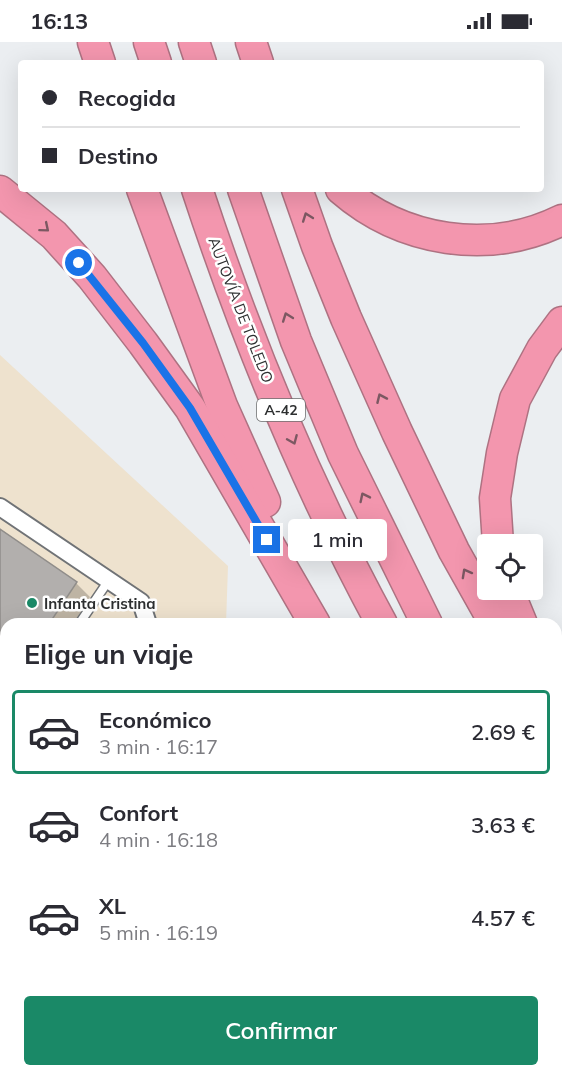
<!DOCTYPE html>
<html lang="es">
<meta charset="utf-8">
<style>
body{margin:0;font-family:Mulish,sans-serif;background:#f7f7f7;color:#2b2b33;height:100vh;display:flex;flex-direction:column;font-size:22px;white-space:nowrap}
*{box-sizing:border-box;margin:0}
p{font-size:20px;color:#7c7c81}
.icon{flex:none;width:33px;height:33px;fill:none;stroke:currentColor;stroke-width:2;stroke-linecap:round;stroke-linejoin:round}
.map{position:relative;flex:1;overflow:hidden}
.sheet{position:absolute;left:0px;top:576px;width:562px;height:459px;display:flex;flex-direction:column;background:#fff;border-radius:18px 18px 0 0;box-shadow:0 6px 24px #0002}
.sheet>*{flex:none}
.top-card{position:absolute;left:18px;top:18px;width:526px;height:132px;border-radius:6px;box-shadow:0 6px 24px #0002;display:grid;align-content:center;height:132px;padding:0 24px;background:#fff}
.fabs{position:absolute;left:477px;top:492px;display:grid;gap:12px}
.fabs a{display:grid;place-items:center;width:66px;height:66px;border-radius:6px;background:#fff;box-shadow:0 6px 24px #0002;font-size:30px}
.end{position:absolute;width:27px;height:27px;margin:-14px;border:8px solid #1a73e8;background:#fff;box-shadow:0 0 0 3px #fff}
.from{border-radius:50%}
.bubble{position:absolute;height:42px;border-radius:6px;background:#fff;box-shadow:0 6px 24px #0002;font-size:20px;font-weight:600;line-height:42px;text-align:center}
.top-card b{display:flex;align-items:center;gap:21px;height:57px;font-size:22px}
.top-card b+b{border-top:2px solid #e1e1e2}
.top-card i{width:15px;height:15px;background:#2b2b33}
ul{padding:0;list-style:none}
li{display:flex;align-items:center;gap:18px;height:84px;margin:0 12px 9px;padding:0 12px;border:3px solid transparent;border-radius:6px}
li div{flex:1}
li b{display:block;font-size:22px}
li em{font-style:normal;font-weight:600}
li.active{border-color:#1a8967}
li>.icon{width:54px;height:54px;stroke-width:1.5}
h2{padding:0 24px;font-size:27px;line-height:72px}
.cta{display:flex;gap:12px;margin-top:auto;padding:12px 24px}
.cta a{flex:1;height:69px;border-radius:6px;background:#1a8967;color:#fff;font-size:24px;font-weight:600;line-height:69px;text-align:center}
.status{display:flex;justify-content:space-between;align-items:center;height:42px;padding:0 30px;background:#fff;direction:ltr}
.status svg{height:16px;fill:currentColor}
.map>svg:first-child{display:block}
.medical{fill:#eee2ce}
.shadow{fill:#0003}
.building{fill:#b2afad;stroke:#908d8a;stroke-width:1.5}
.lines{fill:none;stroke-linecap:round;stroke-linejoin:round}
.lane-casing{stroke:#707376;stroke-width:11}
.street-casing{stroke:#707376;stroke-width:20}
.highway-casing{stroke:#ae7282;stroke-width:33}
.path{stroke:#848688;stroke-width:3;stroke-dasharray:1.5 4.5;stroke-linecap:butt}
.lane{stroke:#fff;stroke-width:8}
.street{stroke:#fff;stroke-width:16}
.highway{stroke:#f396ae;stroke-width:30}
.oneway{stroke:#7c5862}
.route{stroke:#1a73e8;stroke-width:8}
.poi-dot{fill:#1a8967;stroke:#fff;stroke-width:2}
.labels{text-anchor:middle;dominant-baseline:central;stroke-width:5;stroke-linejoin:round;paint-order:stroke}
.shield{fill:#fff;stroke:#6c6d6e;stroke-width:1.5}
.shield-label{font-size:14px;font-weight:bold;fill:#2d2f30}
.street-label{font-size:15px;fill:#2d2f30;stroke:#fff}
.poi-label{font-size:15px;font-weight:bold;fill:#2d2f30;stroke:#fff;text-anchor:start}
</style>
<div class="status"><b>16:13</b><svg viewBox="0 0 49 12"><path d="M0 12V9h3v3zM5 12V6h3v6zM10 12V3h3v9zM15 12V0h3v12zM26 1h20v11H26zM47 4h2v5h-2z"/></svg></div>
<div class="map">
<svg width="562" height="1035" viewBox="0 0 562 1035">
<rect width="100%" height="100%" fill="#ebeef1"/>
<polygon class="medical" points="0,313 228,524 226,582 6,582 6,954 0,957"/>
<polygon class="shadow" points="0,489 76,541 90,555 73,582 6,582 6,685 0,694"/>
<polygon class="building" points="0,487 77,540 49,582 6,582 6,649 0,658"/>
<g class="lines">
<g class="lane-casing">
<polyline id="lane" points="79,582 109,538"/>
</g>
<g class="street-casing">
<g id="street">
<polyline points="0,465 141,560 148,582"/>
<polyline points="0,936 6,929"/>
<polyline points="0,979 6,986"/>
</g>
</g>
<g class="highway-casing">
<g id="highway">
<polyline points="93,0 100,21"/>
<polyline points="149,0 156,21"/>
<polyline points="194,0 201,21"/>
<polyline points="251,0 258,21"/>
<polyline points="142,147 222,364 265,460"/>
<path d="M197,147C246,296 307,444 382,582"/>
<polyline points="243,147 296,299 343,412 427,582"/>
<polyline points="297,147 317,204 346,276 397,390 454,509 495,582"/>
<path d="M341,147C402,200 489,214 562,178"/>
<polyline points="0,149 54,193 92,235 143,301 190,366 315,582"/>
<polyline points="498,502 495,456 502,411 515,357 542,307 562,280"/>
<polyline points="508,548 522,582"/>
<polyline points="556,648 562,658"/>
<polyline points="556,679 562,688"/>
<polyline points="556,803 562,811"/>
<polyline points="556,871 562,879"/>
<polyline points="556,969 562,977"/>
<polyline points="533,1029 534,1035"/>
</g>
</g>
<g class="path">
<polyline points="0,1006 6,1011"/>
<polyline points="0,1029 6,1023"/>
<polyline points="27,1029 32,1035"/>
<polyline points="273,1035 276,1029"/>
</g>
<use href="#lane" class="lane"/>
<use href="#street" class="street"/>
<use href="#highway" class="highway"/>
</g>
<defs><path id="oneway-chevron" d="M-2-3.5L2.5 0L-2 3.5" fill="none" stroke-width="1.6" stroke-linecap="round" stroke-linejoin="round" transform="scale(1.5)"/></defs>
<g class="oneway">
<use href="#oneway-chevron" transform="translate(307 175) rotate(-110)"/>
<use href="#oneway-chevron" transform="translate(45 186) rotate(40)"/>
<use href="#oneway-chevron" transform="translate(287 275) rotate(-110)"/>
<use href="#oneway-chevron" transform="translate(381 356) rotate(-114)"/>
<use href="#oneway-chevron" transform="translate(293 398) rotate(67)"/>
<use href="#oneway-chevron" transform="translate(364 455) rotate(-116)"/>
<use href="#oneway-chevron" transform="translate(466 531) rotate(-119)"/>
</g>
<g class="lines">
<polyline class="route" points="79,221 143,301 190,366 267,498"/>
</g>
<circle class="poi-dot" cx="32" cy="561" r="6"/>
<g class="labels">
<rect class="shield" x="257" y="357" width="48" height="22" rx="4.5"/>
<g class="shield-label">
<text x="281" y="368">A-42</text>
</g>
<g class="street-label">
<text transform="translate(241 268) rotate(69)">AUTOVÍA DE TOLEDO</text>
</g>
<g class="poi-label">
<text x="44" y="561">Infanta Cristina</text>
</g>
</g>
</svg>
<div class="fabs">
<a><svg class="icon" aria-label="locate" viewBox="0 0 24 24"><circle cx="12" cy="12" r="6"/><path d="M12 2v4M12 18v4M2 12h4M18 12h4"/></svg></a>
</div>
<i class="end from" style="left:79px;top:221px"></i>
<i class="end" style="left:267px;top:498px"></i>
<div class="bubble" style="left:288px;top:477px;width:99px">1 min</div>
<div class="top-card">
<b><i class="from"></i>Recogida</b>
<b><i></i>Destino</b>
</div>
<section class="sheet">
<h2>Elige un viaje</h2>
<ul>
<li class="active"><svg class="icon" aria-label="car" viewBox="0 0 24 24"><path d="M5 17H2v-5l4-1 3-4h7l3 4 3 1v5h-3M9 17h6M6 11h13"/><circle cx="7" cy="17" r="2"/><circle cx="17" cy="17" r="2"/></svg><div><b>Económico</b><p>3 min · 16:17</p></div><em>2.69 €</em></li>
<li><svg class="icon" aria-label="car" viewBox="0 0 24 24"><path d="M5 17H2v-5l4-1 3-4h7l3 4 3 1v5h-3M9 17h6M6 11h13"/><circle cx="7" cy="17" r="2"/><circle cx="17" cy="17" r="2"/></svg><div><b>Confort</b><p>4 min · 16:18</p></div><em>3.63 €</em></li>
<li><svg class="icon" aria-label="car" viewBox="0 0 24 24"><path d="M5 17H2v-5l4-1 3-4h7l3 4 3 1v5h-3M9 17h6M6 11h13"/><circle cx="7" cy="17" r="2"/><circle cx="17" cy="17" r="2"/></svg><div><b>XL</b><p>5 min · 16:19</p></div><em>4.57 €</em></li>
</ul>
<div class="cta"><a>Confirmar</a></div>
</section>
</div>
